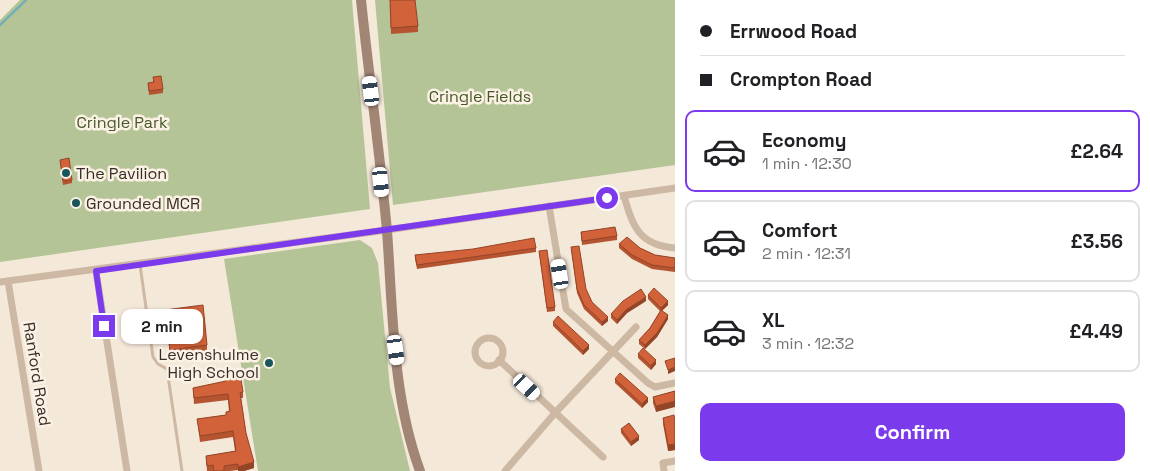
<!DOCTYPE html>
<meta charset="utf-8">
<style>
body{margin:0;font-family:"Space Grotesk",sans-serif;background:#f6f6f6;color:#202124;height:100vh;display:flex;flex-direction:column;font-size:19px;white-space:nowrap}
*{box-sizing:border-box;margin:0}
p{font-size:16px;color:#757577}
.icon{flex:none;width:28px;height:28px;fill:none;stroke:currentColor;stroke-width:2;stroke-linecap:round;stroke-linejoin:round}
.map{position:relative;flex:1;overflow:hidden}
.panel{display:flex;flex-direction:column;background:#fff;width:475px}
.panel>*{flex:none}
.banner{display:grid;align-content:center;height:110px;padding:0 25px;background:#fff}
.end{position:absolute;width:22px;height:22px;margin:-11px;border:6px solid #7c3aed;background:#fff;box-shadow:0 0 0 2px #fff}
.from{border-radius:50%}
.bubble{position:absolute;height:35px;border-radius:10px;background:#fff;box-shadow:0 1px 4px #0004;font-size:16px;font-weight:800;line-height:35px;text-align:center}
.car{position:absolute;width:15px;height:30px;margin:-15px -8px;border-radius:6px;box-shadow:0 0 4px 1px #0007;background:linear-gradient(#fff 24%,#345 0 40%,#fff 0 76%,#345 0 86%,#fff 0)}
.banner b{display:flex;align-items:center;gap:18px;height:48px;font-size:19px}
.banner b+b{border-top:1px solid #e0e0e0}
.banner i{width:12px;height:12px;background:#202124}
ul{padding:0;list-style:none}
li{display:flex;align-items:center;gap:15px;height:82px;margin:0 10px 8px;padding:0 15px;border:2px solid #e0e0e0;border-radius:10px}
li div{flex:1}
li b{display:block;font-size:19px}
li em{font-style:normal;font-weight:800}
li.active{border-color:#7c3aed}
li>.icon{width:45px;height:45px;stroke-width:1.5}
.button{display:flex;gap:10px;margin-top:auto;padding:10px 25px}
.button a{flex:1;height:58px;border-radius:10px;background:#7c3aed;color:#fff;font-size:20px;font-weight:800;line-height:58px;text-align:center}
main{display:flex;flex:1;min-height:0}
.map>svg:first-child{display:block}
.park{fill:#b4c497}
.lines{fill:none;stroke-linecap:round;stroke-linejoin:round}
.stream{stroke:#75afb4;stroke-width:2.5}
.lane{stroke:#cdb8a3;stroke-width:3}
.street{stroke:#cdb8a3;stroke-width:7}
.secondary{stroke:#a18675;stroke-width:10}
.wall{fill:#b55431}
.shaded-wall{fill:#934528}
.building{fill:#d26239;stroke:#934528}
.route{stroke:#7c3aed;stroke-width:6}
.poi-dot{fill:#17565d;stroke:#fbf2e5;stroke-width:2}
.labels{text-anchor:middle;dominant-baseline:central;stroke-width:5;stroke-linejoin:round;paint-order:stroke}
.park-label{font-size:16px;fill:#455827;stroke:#fbf2e5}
.poi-label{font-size:16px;fill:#372c26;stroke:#fbf2e5;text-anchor:start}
.street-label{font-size:16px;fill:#372c26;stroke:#fbf2e5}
</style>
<main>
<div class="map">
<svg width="675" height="471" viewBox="0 0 675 471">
<rect width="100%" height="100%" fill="#f4e8d9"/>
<g class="park">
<polygon points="20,0 352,0 370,209 0,262 0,20"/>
<polygon points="375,0 675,0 675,165 393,205"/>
<polygon points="360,240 372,248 378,263 390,388 410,471 258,471 224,259"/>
</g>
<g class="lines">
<polyline class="stream" points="0,25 26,0"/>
<polyline class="lane" points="140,265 153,357 158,364 167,369 182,471"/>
<g class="street">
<path d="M624,196C633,227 639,245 675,248"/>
<polyline points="549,206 566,309 648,383 655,387 675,383"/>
<polyline points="96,271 127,471"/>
<polyline points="8,281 39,471"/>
<polyline points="0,282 387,230 675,188"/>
<circle cx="489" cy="352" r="14"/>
<polyline points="499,360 603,457"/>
<polyline points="505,471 555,413 636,327"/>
<polyline points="664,471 663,463 675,461"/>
</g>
<path class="secondary" d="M361,0C369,77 380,154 387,231C393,311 392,395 420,471"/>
</g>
<g class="wall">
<polygon points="390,0 418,26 418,32 391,34"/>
<polygon points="153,77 163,89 163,93 149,95 148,83 153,82"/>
<polygon points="60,160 72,180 72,183 63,185"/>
<polygon points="581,232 617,236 617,240 582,245"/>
<polygon points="619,244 640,248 655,255 675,258 675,272 652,269 632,259 619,248"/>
<polygon points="571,247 586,289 592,302 608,321 602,326 584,309 577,293"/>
<polygon points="536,248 536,252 417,269 415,259 415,255"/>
<polygon points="539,251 555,307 555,311 547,312"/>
<polygon points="648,295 668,305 662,311 668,319 657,337 645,349 639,344 639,340 650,328 660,311 648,299"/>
<polygon points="646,301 627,313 617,324 611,318 611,314"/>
<polygon points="165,310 207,345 207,351 170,356"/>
<polygon points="553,322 589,349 583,355 553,326"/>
<polygon points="638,354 656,364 651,370 638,358"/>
<polygon points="615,379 648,402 642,408 615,383"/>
<polygon points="232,380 243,392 243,398 241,398 246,433 254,468 244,471 238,471 238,470 230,471 207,471 206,456 235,451 233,437 200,442 197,419 226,415 229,412 228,400 194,404 193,388"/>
<polygon points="675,391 656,412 653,403 653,397"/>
<polygon points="663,418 675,422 675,450 668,451 663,424"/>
<polygon points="621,429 639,440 631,446 621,433"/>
</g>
<g class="shaded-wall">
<polygon points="646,297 646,301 627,313 617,324 617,320 627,309"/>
<polygon points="668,301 668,305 661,311 661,308"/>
<polygon points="668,315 668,319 657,337 645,349 645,345"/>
<polygon points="608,317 608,321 602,326 602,322"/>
<polygon points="589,345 589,349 583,355 583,351"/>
<polygon points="656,360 656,364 651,370 651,366"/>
<polygon points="675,367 675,371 668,374 668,370"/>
<polygon points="648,398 648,402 642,408 642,404"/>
<polygon points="675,401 675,407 656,412 656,406"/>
<polygon points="639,436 639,440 631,446 631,442"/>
<polygon points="675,444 675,450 668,451 668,445"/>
<polygon points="254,462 254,468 244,471 238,471 238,467"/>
</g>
<g class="building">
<polygon points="390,0 415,0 418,26 391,28"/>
<polygon points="161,76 163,89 149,91 148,83 154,82 153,77"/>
<polygon points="69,158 72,180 63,181 60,160"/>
<polygon points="615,227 617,236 582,241 581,232"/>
<polygon points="627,237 640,248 655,255 675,258 675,268 652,265 632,255 619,244"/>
<polygon points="534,238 536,248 417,265 415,255 473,249"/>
<polygon points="579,246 586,289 592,302 608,317 602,322 584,305 577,289 571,247"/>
<polygon points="547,250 555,307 547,308 539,251"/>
<polygon points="654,288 668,301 661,308 648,295"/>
<polygon points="641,289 646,297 627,309 617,320 611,314 623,301"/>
<polygon points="203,305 207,345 170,350 165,310"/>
<polygon points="661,310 668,315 657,333 645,345 639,340 650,328"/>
<polygon points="558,316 589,345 583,351 553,322"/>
<polygon points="643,348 656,360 651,366 638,354"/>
<polygon points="675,358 675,367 668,370 665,361"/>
<polygon points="620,373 648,398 642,404 615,379"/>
<polygon points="232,377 232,380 241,379 243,392 240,393 246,433 254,462 238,467 238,464 224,466 224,471 214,471 213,465 207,466 206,456 236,451 233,431 200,436 197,419 226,415 226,412 230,411 228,394 194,398 193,388 226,381 226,378"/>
<polygon points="675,391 675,401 656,406 653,397"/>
<polygon points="674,415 675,422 675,444 668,445 663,418"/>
<polygon points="629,423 639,436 631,442 621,429"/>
</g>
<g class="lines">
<polyline class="route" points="104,326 96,271 607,198"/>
</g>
<g class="poi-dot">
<circle cx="66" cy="173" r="5"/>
<circle cx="76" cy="203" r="5"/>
<circle cx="269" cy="363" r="5"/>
</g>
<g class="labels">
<g class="park-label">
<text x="480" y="96">Cringle Fields</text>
<text x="122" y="122">Cringle Park</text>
</g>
<g class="poi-label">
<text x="76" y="173">The Pavilion</text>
<text x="86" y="203">Grounded MCR</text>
<text x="259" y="354" text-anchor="end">Levenshulme<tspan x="259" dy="18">High School</tspan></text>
</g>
<g class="street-label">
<text transform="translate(37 374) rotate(81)">Ranford Road</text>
</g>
</g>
</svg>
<i class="end from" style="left:607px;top:198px"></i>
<i class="end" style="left:104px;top:326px"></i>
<div class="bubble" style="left:121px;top:309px;width:82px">2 min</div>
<i class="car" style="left:371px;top:91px;rotate:353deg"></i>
<i class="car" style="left:381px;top:182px;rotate:174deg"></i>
<i class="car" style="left:560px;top:274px;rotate:351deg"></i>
<i class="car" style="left:396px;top:350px;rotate:172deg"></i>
<i class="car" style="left:527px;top:387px;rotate:133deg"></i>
</div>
<section class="panel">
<div class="banner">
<b><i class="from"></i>Errwood Road</b>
<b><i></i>Crompton Road</b>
</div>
<ul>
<li class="active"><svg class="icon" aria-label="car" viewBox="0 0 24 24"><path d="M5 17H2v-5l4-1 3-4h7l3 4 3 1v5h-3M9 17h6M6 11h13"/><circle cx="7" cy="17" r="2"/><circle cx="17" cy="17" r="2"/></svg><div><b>Economy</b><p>1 min · 12:30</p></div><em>£2.64</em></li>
<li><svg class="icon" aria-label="car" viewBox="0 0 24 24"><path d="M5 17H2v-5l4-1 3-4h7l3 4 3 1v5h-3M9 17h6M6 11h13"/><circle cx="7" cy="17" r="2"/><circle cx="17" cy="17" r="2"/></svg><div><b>Comfort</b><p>2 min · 12:31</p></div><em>£3.56</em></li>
<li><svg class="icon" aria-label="car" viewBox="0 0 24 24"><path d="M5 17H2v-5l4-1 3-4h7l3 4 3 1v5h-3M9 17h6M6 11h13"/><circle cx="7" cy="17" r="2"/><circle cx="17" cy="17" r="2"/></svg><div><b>XL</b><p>3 min · 12:32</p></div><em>£4.49</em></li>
</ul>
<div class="button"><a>Confirm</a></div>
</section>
</main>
